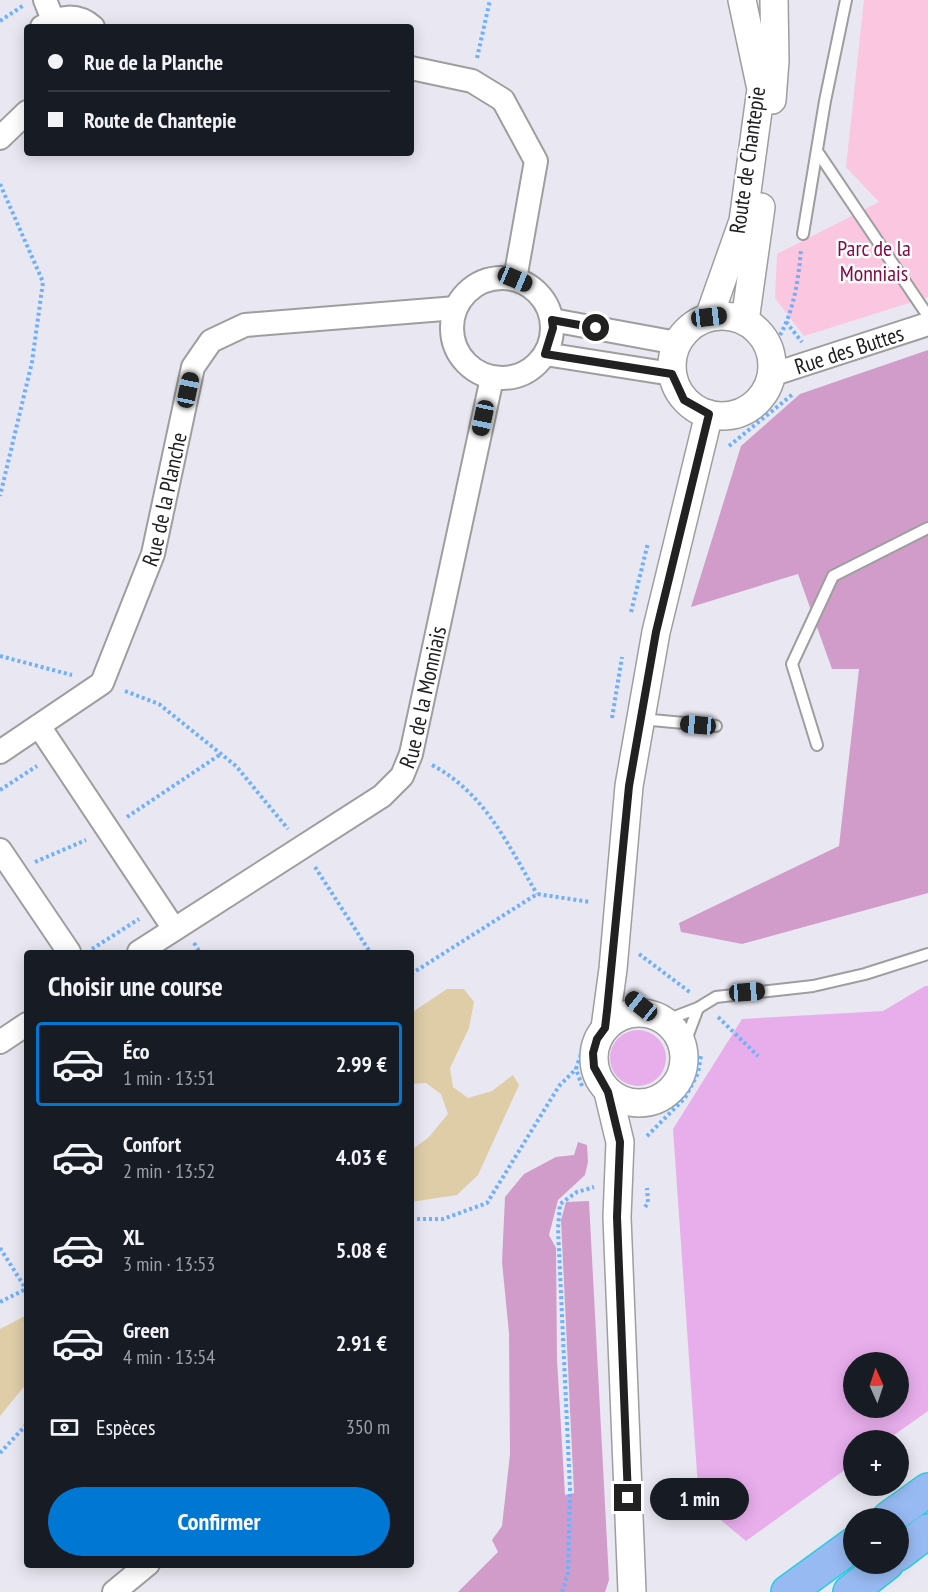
<!DOCTYPE html>
<html lang="fr">
<meta charset="utf-8">
<style>
body{margin:0;font-family:"PT Sans Narrow",sans-serif;background:#20242c;color:#f1f3f6;height:100vh;display:flex;flex-direction:column;font-size:22px;white-space:nowrap}
*{box-sizing:border-box;margin:0}
p{font-size:20px;color:#9ea1a6}
.icon{flex:none;width:33px;height:33px;fill:none;stroke:currentColor;stroke-width:2;stroke-linecap:round;stroke-linejoin:round}
.map{position:relative;flex:1;overflow:hidden}
.side{position:absolute;left:24px;top:950px;width:390px;height:618px;display:flex;flex-direction:column;background:#171b24;border-radius:6px;box-shadow:0 3px 15px #0003}
.side>*{flex:none}
.top-card{position:absolute;left:24px;top:24px;width:390px;height:132px;border-radius:6px;box-shadow:0 3px 15px #0003;display:grid;align-content:center;height:132px;padding:0 24px;background:#171b24}
.needle{width:39px;rotate:357deg}
.tools{position:absolute;left:843px;top:1352px;display:grid;gap:12px}
.tools a{display:grid;place-items:center;width:66px;height:66px;border-radius:50%;background:#171b24;box-shadow:0 3px 15px #0003;font-size:30px}
.end{position:absolute;width:27px;height:27px;margin:-14px;border:8px solid #212121;background:#fff;box-shadow:0 0 0 3px #fff}
.from{border-radius:50%}
.bubble{position:absolute;height:42px;border-radius:21px;background:#171b24;box-shadow:0 3px 15px #0003;font-size:20px;font-weight:800;line-height:42px;text-align:center}
.car{position:absolute;width:18px;height:36px;margin:-18px -9px;border-radius:8px;box-shadow:0 0 4px 2px #0007;background:linear-gradient(#222 24%,#8ab4d8 0 40%,#222 0 76%,#8ab4d8 0 86%,#222 0)}
.top-card b{display:flex;align-items:center;gap:21px;height:57px;font-size:22px}
.top-card b+b{border-top:2px solid #363941}
.top-card i{width:15px;height:15px;background:#f1f3f6}
ul{padding:0;list-style:none}
li{display:flex;align-items:center;gap:18px;height:84px;margin:0 12px 9px;padding:0 12px;border:3px solid transparent;border-radius:6px}
li div{flex:1}
li b{display:block;font-size:22px}
li em{font-style:normal;font-weight:800}
li.active{border-color:#0077d2}
li>.icon{width:54px;height:54px;stroke-width:1.5}
h2{padding:0 24px;font-size:27px;line-height:72px}
.pay{display:flex;align-items:center;gap:15px;height:66px;padding:0 24px;font-size:22px}
.pay p{margin-inline-start:auto}
.cta{display:flex;gap:12px;margin-top:auto;padding:12px 24px}
.cta a{flex:1;height:69px;border-radius:36px;background:#0077d2;color:#fff;font-size:24px;font-weight:800;line-height:69px;text-align:center}
.map>svg:first-child{display:block}
.grass{fill:#e8aeec;fill-rule:evenodd}
.forest{fill:#d19cca}
.park{fill:#fbc6df}
.water{fill:#dfcda8}
.lines{fill:none;stroke-linecap:round;stroke-linejoin:round}
.service-casing{stroke:#9e9e9e;stroke-width:14}
.minor-casing{stroke:#9e9e9e;stroke-width:26}
.tertiary-casing{stroke:#9e9e9e;stroke-width:30}
.trunk-casing{stroke:#26cedf;stroke-width:36}
.path{stroke:#6eb0fc;stroke-width:4;stroke-dasharray:3 3;stroke-linecap:butt}
.service{stroke:#fff;stroke-width:10}
.minor{stroke:#fff;stroke-width:22}
.tertiary{stroke:#fff;stroke-width:27}
.trunk{stroke:#98baf3;stroke-width:33}
.route{stroke:#212121;stroke-width:8}
.labels{text-anchor:middle;dominant-baseline:central;stroke-width:5;stroke-linejoin:round;paint-order:stroke}
.street-label{font-size:22px;fill:#212121;stroke:#fff}
.park-label{font-size:22px;fill:#840a45;stroke:#fff}
</style>
<div class="map">
<svg width="928" height="1592" viewBox="0 0 928 1592">
<rect width="100%" height="100%" fill="#e9e8f2"/>
<g class="grass">
<path d="M925,986H928V1411L887,1440H854L853,1464L746,1541L699,1502L673,1129L742,1019L883,1011ZM854,1362H898V1407H854Z"/>
<circle cx="638" cy="1058" r="28"/>
</g>
<g class="forest">
<polygon points="928,350 928,893 742,944 681,932 679,923 839,846 859,669 832,669 798,574 691,607 741,446 800,394"/>
<polygon points="578,1142 587,1145 588,1162 585,1175 558,1200 549,1235 556,1248 557,1359 565,1495 574,1493 561,1220 566,1202 589,1201 609,1580 605,1592 458,1592 498,1552 492,1540 502,1526 510,1454 509,1333 502,1262 505,1197 524,1174 556,1157 574,1155"/>
</g>
<polygon class="park" points="864,0 928,0 928,297 804,336 775,298 777,254 879,202 846,167"/>
<g class="water">
<polygon points="447,989 464,989 474,1002 469,1028 450,1068 453,1087 468,1098 492,1091 513,1075 519,1085 478,1175 457,1195 411,1202 411,1150 428,1138 448,1114 441,1094 426,1083 411,1084 411,1013"/>
<polygon points="27,1315 27,1383 0,1416 0,1329"/>
</g>
<g class="lines">
<g class="service-casing">
<g id="service">
<polyline points="819,154 928,316"/>
<polyline points="803,234 825,101 846,0"/>
<polyline points="641,719 716,726"/>
<polyline points="817,745 792,664 833,576 928,528"/>
<polyline points="664,1021 698,1008 716,997 813,986 865,974 928,954"/>
<polyline points="683,1048 698,1008"/>
</g>
</g>
<g class="minor-casing">
<g id="minor">
<polyline points="45,0 53,20"/>
<path d="M42,27C59,16 77,13 93,27"/>
<polyline points="411,68 472,81 503,100 536,161 515,279"/>
<polyline points="0,138 27,112"/>
<circle cx="502" cy="328" r="50"/>
<polyline points="552,320 677,343"/>
<polyline points="545,354 672,374"/>
<path id="s1" d="M771,375L928,324"/>
<polyline points="39,726 174,929"/>
<path id="s2" d="M0,752L102,683L153,554L193,367L211,341L245,325L456,308"/>
<polyline points="0,850 69,952"/>
<path id="s3" d="M139,952L382,796L402,776L411,754L492,378"/>
<polyline points="0,1042 27,1024"/>
<polyline points="114,1592 148,1564"/>
</g>
</g>
<g class="tertiary-casing">
<g id="tertiary">
<polyline points="772,100 775,61 774,0"/>
<circle cx="722" cy="366" r="50"/>
<polyline points="709,317 743,221 761,89 742,0"/>
<polyline points="745,321 761,207"/>
<circle cx="639" cy="1058" r="45"/>
<polyline points="605,1028 613,969 629,786 656,632 709,414"/>
<polyline points="608,1092 620,1142 617,1217 632,1592"/>
</g>
</g>
<g class="trunk-casing">
<g id="trunk">
<polyline points="889,1518 928,1490"/>
<polyline points="898,1554 928,1531"/>
<polyline points="788,1592 854,1544"/>
<polyline points="850,1592 887,1563"/>
</g>
</g>
<g class="path">
<polyline points="0,21 24,5"/>
<polyline points="477,58 490,0"/>
<polyline points="0,184 43,282 32,362 0,496"/>
<polyline points="786,322 802,342"/>
<path d="M770,350C792,323 798,285 801,250"/>
<polyline points="729,446 793,394"/>
<polyline points="631,612 648,543"/>
<polyline points="0,656 72,675"/>
<polyline points="125,691 159,704 236,766 288,829"/>
<polyline points="612,718 622,657"/>
<path d="M432,765C485,793 508,845 537,894"/>
<polyline points="0,790 37,766"/>
<polyline points="127,817 221,754"/>
<polyline points="35,862 86,840"/>
<polyline points="315,867 370,952"/>
<polyline points="194,943 199,951 196,952"/>
<polyline points="92,949 139,919"/>
<polyline points="639,954 691,993"/>
<polyline points="411,974 537,894 590,902"/>
<polyline points="718,1017 758,1056"/>
<polyline points="582,1086 576,1069 585,1042"/>
<polyline points="647,1136 685,1098 698,1073 701,1055"/>
<polyline points="645,1207 648,1203 647,1188"/>
<polyline points="411,1219 443,1219 487,1203 559,1086 576,1069"/>
<polyline points="0,1248 26,1289"/>
<polyline points="0,1302 26,1289"/>
<polyline points="0,1453 27,1424"/>
<polyline points="562,1592 568,1573 570,1489 558,1229 560,1204 577,1192 594,1187"/>
</g>
<use href="#service" class="service"/>
<use href="#minor" class="minor"/>
<use href="#tertiary" class="tertiary"/>
<use href="#trunk" class="trunk"/>
</g>
<g class="lines">
<polyline class="route" points="596,328 552,320 553,328 545,354 672,374 684,400 709,414 656,632 629,786 607,1011 605,1028 597,1039 593,1053 594,1067 608,1092 620,1142 617,1217 628,1498"/>
</g>
<g class="labels">
<g class="street-label">
<text transform="translate(747 160) rotate(-82)">Route de Chantepie</text>
<text stroke="none"><textPath href="#s1" startOffset="82">Rue des Buttes</textPath></text>
<text stroke="none"><textPath href="#s2" startOffset="318">Rue de la Planche</textPath></text>
<text stroke="none"><textPath href="#s3" startOffset="399">Rue de la Monniais</textPath></text>
</g>
<g class="park-label">
<text x="874" y="248">Parc de la<tspan x="874" dy="25">Monniais</tspan></text>
</g>
</g>
</svg>
<div class="tools">
<a><svg class="needle" viewBox="-14 -14 28 28"><path d="M0-13l5 13h-10z" fill="#e53935"/><path d="M0 13l5-13h-10z" fill="#9ea1a6"/></svg></a>
<a>+</a>
<a>−</a>
</div>
<i class="end from" style="left:596px;top:328px"></i>
<i class="end" style="left:628px;top:1498px"></i>
<div class="bubble" style="left:650px;top:1478px;width:99px">1 min</div>
<i class="car" style="left:515px;top:279px;rotate:113deg"></i>
<i class="car" style="left:709px;top:317px;rotate:83deg"></i>
<i class="car" style="left:188px;top:390px;rotate:12deg"></i>
<i class="car" style="left:483px;top:418px;rotate:192deg"></i>
<i class="car" style="left:698px;top:725px;rotate:275deg"></i>
<i class="car" style="left:747px;top:992px;rotate:86deg"></i>
<i class="car" style="left:641px;top:1006px;rotate:309deg"></i>
<div class="top-card">
<b><i class="from"></i>Rue de la Planche</b>
<b><i></i>Route de Chantepie</b>
</div>
<section class="side">
<h2>Choisir une course</h2>
<ul>
<li class="active"><svg class="icon" aria-label="car" viewBox="0 0 24 24"><path d="M5 17H2v-5l4-1 3-4h7l3 4 3 1v5h-3M9 17h6M6 11h13"/><circle cx="7" cy="17" r="2"/><circle cx="17" cy="17" r="2"/></svg><div><b>Éco</b><p>1 min · 13:51</p></div><em>2.99 €</em></li>
<li><svg class="icon" aria-label="car" viewBox="0 0 24 24"><path d="M5 17H2v-5l4-1 3-4h7l3 4 3 1v5h-3M9 17h6M6 11h13"/><circle cx="7" cy="17" r="2"/><circle cx="17" cy="17" r="2"/></svg><div><b>Confort</b><p>2 min · 13:52</p></div><em>4.03 €</em></li>
<li><svg class="icon" aria-label="car" viewBox="0 0 24 24"><path d="M5 17H2v-5l4-1 3-4h7l3 4 3 1v5h-3M9 17h6M6 11h13"/><circle cx="7" cy="17" r="2"/><circle cx="17" cy="17" r="2"/></svg><div><b>XL</b><p>3 min · 13:53</p></div><em>5.08 €</em></li>
<li><svg class="icon" aria-label="car" viewBox="0 0 24 24"><path d="M5 17H2v-5l4-1 3-4h7l3 4 3 1v5h-3M9 17h6M6 11h13"/><circle cx="7" cy="17" r="2"/><circle cx="17" cy="17" r="2"/></svg><div><b>Green</b><p>4 min · 13:54</p></div><em>2.91 €</em></li>
</ul>
<div class="pay"><svg class="icon" aria-label="cash" viewBox="0 0 24 24"><path d="M3 7h18v10H3z"/><circle cx="12" cy="12" r="2"/></svg>Espèces<p>350 m</p></div>
<div class="cta"><a>Confirmer</a></div>
</section>
</div>
